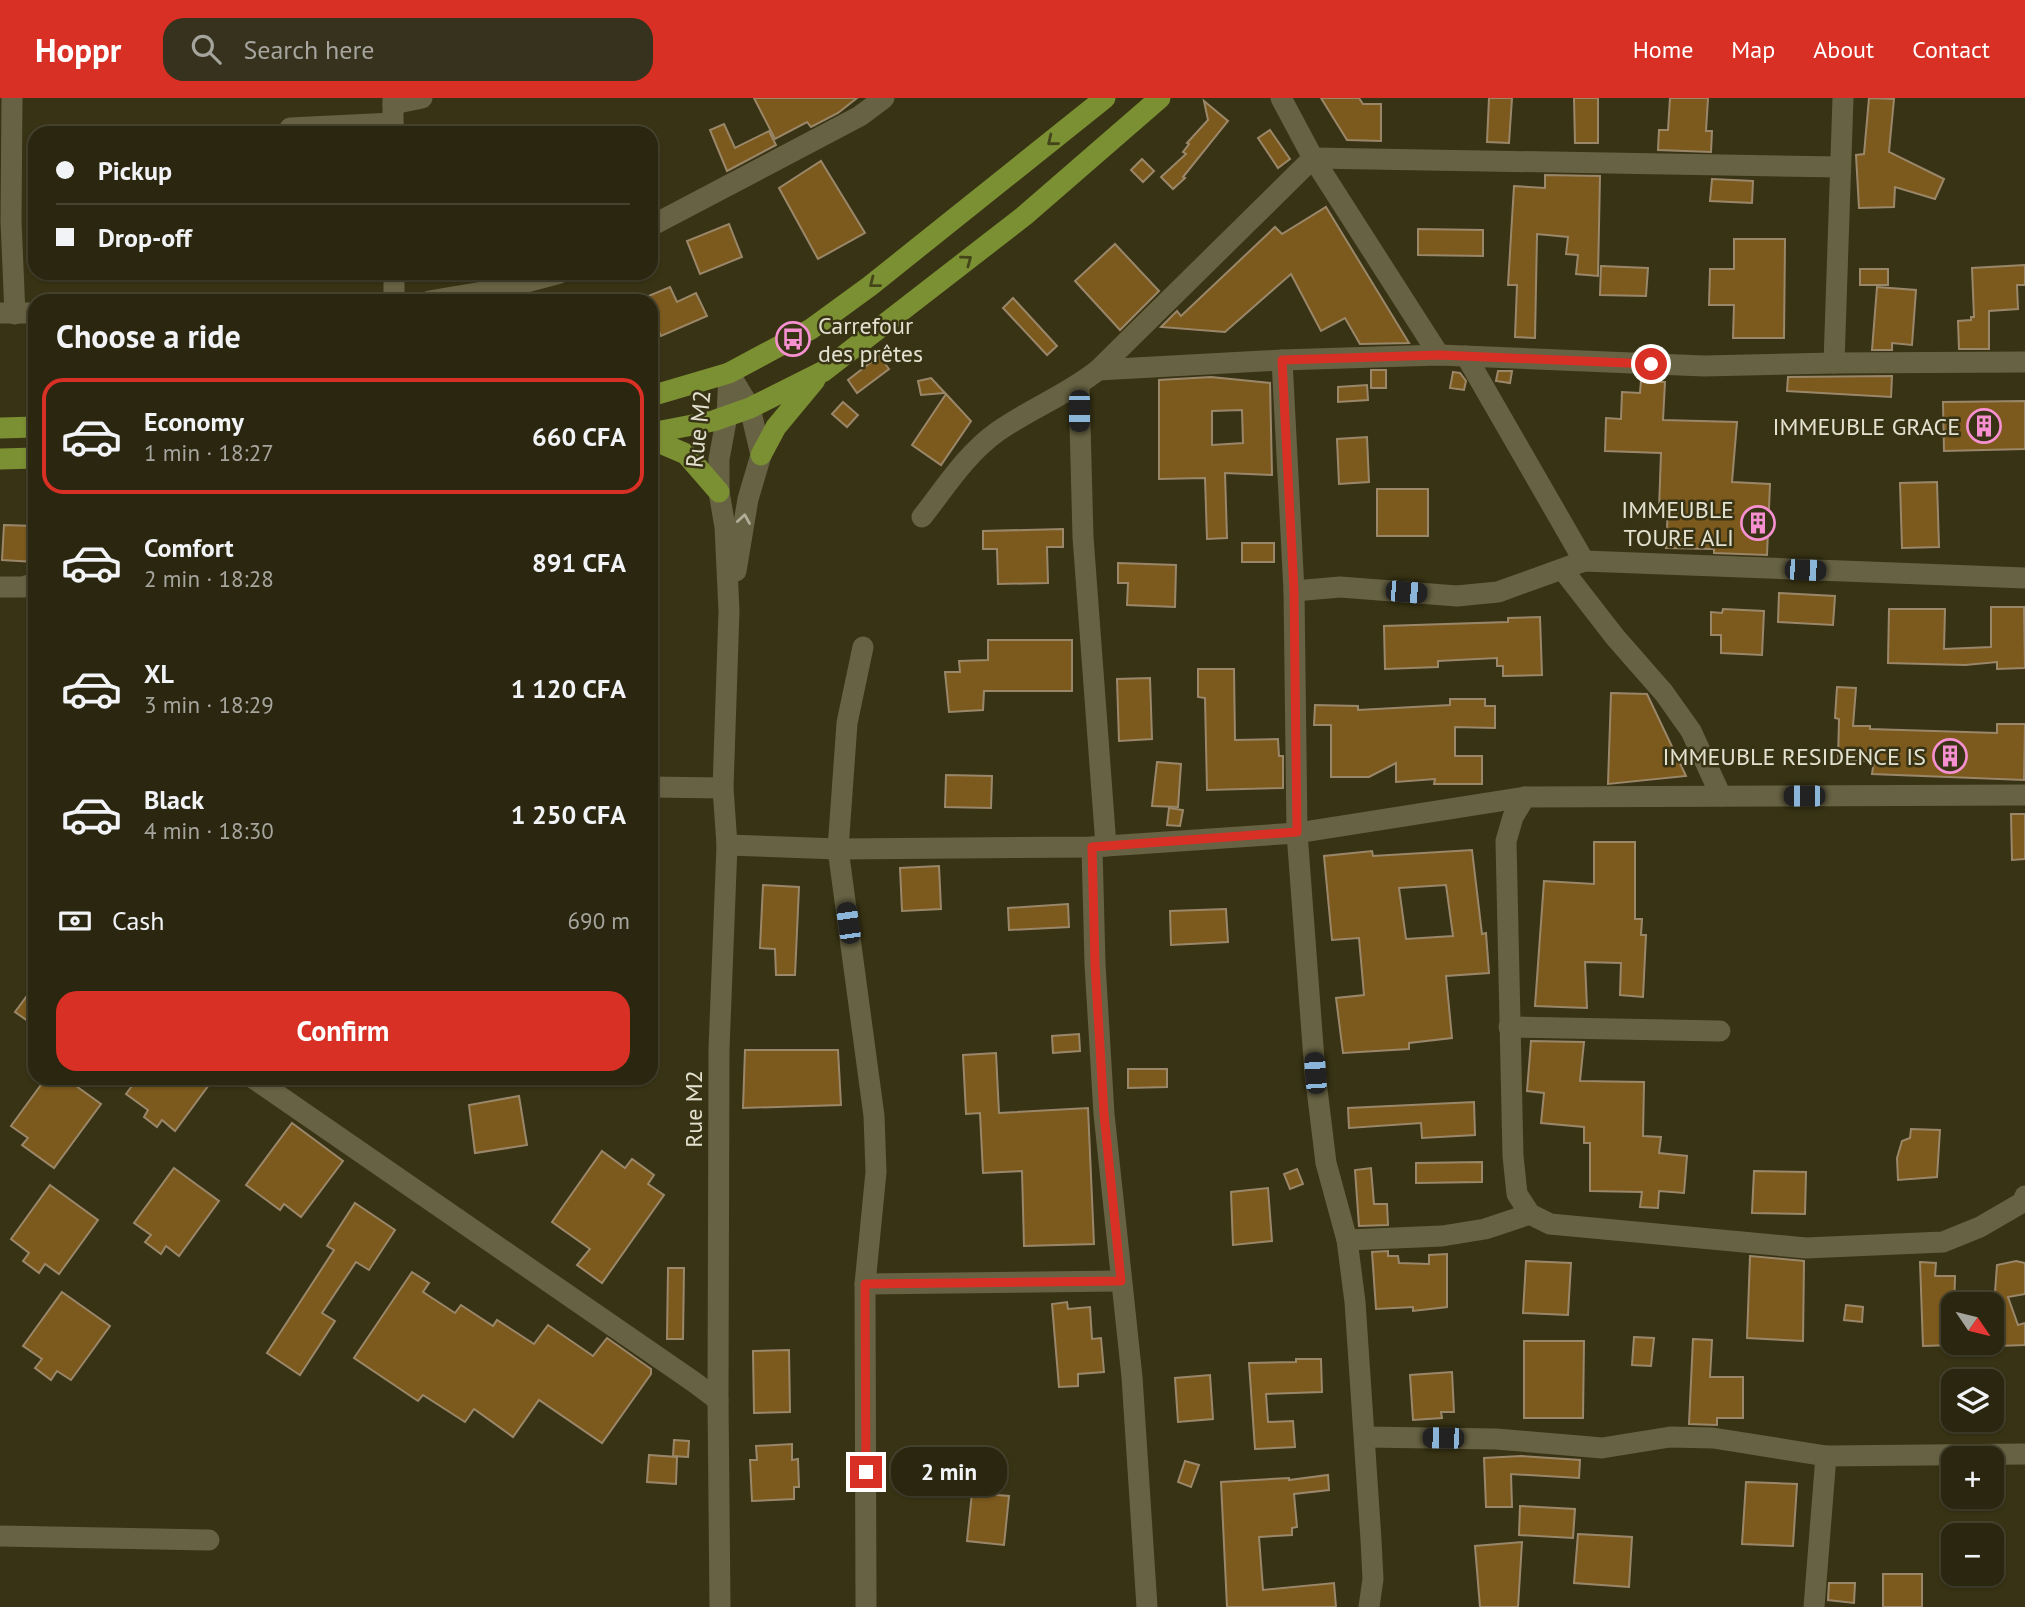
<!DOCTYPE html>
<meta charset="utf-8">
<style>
body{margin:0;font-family:"PT Sans",sans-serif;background:#36321d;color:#f1f3f6;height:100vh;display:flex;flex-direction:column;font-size:26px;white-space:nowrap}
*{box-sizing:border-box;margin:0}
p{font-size:23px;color:#a5a59e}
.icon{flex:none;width:38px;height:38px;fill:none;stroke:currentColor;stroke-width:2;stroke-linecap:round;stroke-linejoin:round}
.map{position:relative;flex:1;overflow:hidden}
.panel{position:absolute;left:28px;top:196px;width:630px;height:791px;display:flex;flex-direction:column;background:#2a260f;border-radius:21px;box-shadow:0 2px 5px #0004,0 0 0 2px #46432f}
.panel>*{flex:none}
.hud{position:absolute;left:28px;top:28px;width:630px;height:154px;border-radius:21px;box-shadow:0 2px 5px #0004,0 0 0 2px #46432f;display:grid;align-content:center;height:154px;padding:0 28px;background:#2a260f}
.needle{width:46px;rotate:125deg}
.fabs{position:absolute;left:1941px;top:1194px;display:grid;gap:14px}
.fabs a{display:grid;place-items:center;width:63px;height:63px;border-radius:14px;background:#2a260f;box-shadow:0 2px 5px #0004,0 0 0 2px #46432f;font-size:35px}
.end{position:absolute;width:32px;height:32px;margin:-16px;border:9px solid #d93025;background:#fff;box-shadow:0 0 0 4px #fff}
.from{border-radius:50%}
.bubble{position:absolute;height:49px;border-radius:21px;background:#2a260f;box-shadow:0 2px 5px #0004,0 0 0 2px #46432f;font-size:23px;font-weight:700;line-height:49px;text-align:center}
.car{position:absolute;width:21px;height:42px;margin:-21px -10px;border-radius:9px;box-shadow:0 0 5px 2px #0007;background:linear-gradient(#222 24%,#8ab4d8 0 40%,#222 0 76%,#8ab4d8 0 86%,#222 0)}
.hud b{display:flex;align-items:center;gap:24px;height:66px;font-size:26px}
.hud b+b{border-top:2px solid #46432f}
.hud i{width:18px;height:18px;background:#f1f3f6}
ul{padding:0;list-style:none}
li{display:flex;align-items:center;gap:21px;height:116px;margin:0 14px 10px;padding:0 14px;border:4px solid transparent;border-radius:21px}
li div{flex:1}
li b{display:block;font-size:26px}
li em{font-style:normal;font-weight:700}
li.active{border-color:#d93025}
li>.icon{width:63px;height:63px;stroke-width:1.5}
h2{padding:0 28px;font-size:32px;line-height:84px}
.pay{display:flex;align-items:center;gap:18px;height:77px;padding:0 28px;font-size:26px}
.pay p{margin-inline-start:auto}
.cta{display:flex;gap:14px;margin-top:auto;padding:14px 28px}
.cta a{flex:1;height:80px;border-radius:21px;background:#d93025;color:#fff;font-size:28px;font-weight:700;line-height:80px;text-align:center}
header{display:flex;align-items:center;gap:42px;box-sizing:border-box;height:98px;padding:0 35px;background:#d93025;color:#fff}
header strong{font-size:33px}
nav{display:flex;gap:38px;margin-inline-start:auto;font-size:24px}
.search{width:490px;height:63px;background:#36321d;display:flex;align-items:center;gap:18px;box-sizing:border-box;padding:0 24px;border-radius:21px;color:#a5a59e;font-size:26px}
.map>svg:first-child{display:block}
.building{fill:#7c591c;stroke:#9a876a;stroke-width:2;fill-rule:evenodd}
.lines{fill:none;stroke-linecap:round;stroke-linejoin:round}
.minor{stroke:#676243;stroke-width:21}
.major{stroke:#7b8f33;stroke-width:21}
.oneway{stroke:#45451a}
.oneway2{stroke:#b1ae97}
.route{stroke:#d93025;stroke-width:9}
.labels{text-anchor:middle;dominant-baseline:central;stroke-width:5;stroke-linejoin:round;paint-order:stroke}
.poi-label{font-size:24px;fill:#e3e1cf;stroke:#383314;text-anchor:end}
.street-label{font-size:24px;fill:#e3e1cf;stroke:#383314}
</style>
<header>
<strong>Hoppr</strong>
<div class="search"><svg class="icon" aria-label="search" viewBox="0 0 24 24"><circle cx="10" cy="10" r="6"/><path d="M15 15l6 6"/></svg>Search here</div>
<nav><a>Home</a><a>Map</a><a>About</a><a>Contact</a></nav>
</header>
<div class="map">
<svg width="2025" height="1509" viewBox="0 0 2025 1509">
<rect width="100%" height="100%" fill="#383314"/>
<g class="building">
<polygon points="754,0 857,0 838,15 811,29 807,24 775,41"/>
<polygon points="1321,0 1359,0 1363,6 1381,6 1381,43 1347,42"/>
<polygon points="1489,0 1512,0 1509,45 1487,44"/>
<polygon points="1574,0 1598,0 1598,45 1575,45"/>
<polygon points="1670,0 1708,0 1706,33 1712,33 1711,54 1658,52 1659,32 1668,32"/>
<polygon points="1869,0 1894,1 1889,54 1944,81 1935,101 1895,89 1894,109 1859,110 1856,57 1864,56"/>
<polygon points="1204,3 1228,23 1183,79 1185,80 1173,91 1161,79 1186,56 1183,54 1189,46 1187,45 1208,22"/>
<polygon points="724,26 735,50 769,33 776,47 727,73 710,32"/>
<polygon points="1270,32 1290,61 1278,70 1258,40"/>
<polygon points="1142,61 1154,73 1143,84 1131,72"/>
<polygon points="821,63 865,135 818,161 779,90"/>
<polygon points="1545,77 1600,78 1598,178 1576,176 1578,157 1566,156 1568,139 1537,136 1535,240 1515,239 1517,187 1508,187 1514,88 1545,90"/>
<polygon points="1712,81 1753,83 1752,105 1710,103"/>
<polygon points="1326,109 1409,245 1360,246 1345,220 1321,233 1291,176 1225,234 1161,229 1177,213 1181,218 1275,129 1282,136"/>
<polygon points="729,126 742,159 700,176 687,143"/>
<polygon points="1418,131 1483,132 1483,158 1418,157"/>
<polygon points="1734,141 1785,141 1784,240 1733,240 1734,207 1709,207 1710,171 1734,171"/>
<polygon points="1115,146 1159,193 1120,232 1075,183"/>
<polygon points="2025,167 2025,187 2017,187 2018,211 1989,213 1989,251 1959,251 1958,223 1971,222 1971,219 1974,219 1972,170"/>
<polygon points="1601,168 1648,170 1646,198 1600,197"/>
<rect x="1860" y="171" width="28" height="16"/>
<polygon points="670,189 677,204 696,195 707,218 661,238 651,213 651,203 647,203 646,199"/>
<polygon points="1877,189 1916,192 1912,247 1892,245 1892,252 1872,252"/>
<polygon points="1013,200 1057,248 1047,257 1003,210"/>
<polygon points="879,258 889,271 857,295 848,282"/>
<rect x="1371" y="272" width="15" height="18"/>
<polygon points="1498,273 1512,273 1510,285 1496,283"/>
<polygon points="1453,274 1460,275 1466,283 1464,292 1450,290"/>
<polygon points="1892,278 1891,299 1787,293 1788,279"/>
<path d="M1211,279L1270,285L1272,377L1225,375L1227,440L1207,441L1205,380L1159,381V282ZM1242,312L1243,345L1212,347V313Z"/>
<polygon points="931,280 945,295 921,297 918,283"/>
<polygon points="1641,283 1665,284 1663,322 1737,324 1732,384 1770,386 1767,457 1714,455 1714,451 1666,450 1668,410 1659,411 1661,355 1605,353 1606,320 1621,321 1622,294 1640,295"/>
<polygon points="1367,287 1368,302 1338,304 1338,289"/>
<polygon points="946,296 971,323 941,367 912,347"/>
<polygon points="2025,303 2025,351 1944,353 1943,304"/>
<polygon points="843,304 858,317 847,329 832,316"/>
<polygon points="1367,339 1369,384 1339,386 1337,341"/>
<polygon points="1937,384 1939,449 1902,450 1900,385"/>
<rect x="1377" y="391" width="51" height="47"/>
<polygon points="4,427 35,428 35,464 2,462"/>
<polygon points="1063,431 1063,449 1047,449 1048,485 998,486 997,451 983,451 983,433"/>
<rect x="1242" y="445" width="32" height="19"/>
<polygon points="1118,465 1176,467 1175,509 1127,507 1128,485 1118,485"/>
<polygon points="1779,495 1835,498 1833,527 1778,524"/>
<polygon points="1991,509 2024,509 2025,570 1997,571 1997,564 1965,567 1888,565 1889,511 1945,511 1944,551 1991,549"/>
<polygon points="1723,511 1764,513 1762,557 1721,555 1721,537 1711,537 1711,514 1722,515"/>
<polygon points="1540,519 1542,577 1503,578 1503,568 1497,568 1497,560 1438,563 1438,569 1385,571 1384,528 1508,524 1508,520"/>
<polygon points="988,542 1072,542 1072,593 984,593 983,612 949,614 945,574 960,574 959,563 988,562"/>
<polygon points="1198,571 1234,571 1235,642 1278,641 1279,658 1283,658 1283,690 1207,692 1205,600 1198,599"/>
<polygon points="1150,580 1152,641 1119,643 1117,581"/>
<polygon points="1837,589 1856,590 1853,628 1870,628 1870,631 1997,635 1997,626 2025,626 2024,682 1872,676 1874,663 1838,663 1839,621 1835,620"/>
<polygon points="1611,595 1647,596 1686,678 1608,686"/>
<polygon points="1450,601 1485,601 1485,608 1495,608 1495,630 1455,629 1455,658 1482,658 1482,686 1434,686 1435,681 1396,684 1396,665 1369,679 1331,679 1331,627 1314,627 1315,607 1358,608 1358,612 1450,607"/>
<polygon points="1157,664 1181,666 1178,709 1152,708"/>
<polygon points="946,677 992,678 991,710 945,709"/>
<polygon points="1169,710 1183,712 1180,728 1167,727"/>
<polygon points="2011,716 2025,716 2025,761 2012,762"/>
<polygon points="1594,744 1635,744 1635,821 1642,821 1641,837 1646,837 1643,899 1620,897 1621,865 1585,864 1587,910 1535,908 1544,783 1594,786"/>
<path d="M1472,752L1482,836L1486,835L1489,875L1446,878L1452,940L1409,945V951L1343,955L1336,900L1364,897L1359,840L1332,842L1324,758L1372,753L1373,758ZM1446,787L1453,838L1406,841L1399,790Z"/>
<polygon points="939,768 941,811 902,813 900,770"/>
<polygon points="763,787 799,789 795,877 776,877 775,851 760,850"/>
<polygon points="1068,806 1069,829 1009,832 1008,810"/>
<polygon points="1226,811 1228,844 1171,847 1170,813"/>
<polygon points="35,887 35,928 15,914"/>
<polygon points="1079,936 1080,953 1053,955 1052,938"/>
<polygon points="1531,943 1584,944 1580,983 1644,984 1643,1038 1661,1039 1659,1055 1687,1058 1684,1095 1659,1093 1658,1110 1640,1109 1642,1094 1590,1093 1590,1045 1584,1045 1584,1029 1541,1025 1544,995 1527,993"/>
<polygon points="745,952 838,952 841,1007 743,1010"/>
<polygon points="996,955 999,1015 1088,1010 1094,1146 1024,1148 1022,1073 983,1075 980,1015 966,1016 963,957"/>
<polygon points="1128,971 1167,971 1167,989 1128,990"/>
<polygon points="46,980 65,980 101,1006 54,1070 22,1047 28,1040 11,1028"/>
<polygon points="138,980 214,980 175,1033 162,1022 157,1029 144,1019 148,1012 126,996"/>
<polygon points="519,998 527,1047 475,1055 469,1007"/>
<polygon points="1474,1004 1475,1037 1422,1040 1421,1025 1349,1030 1348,1010"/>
<polygon points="292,1025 343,1063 301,1119 284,1106 280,1112 246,1087"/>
<polygon points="1911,1031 1940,1032 1937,1079 1898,1082 1897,1060 1902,1043 1910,1040"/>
<polygon points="602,1053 625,1070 632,1061 654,1077 648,1086 664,1097 602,1185 577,1167 590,1151 552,1124"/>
<polygon points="1482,1064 1482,1084 1416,1085 1416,1065"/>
<polygon points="174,1070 219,1103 179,1158 166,1148 161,1156 145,1144 151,1137 134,1125"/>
<polygon points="1371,1070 1374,1106 1387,1106 1388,1127 1359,1128 1355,1072"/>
<polygon points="1297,1071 1303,1086 1290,1091 1284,1076"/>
<polygon points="1754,1073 1806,1074 1805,1116 1752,1115"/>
<polygon points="50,1087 98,1122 59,1176 45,1166 39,1175 23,1163 29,1155 11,1141"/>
<polygon points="1268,1090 1272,1143 1233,1147 1231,1094"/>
<polygon points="355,1105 395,1132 369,1172 356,1164 322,1215 335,1223 300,1277 267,1255 334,1152 327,1148"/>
<polygon points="1388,1153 1388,1158 1398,1158 1399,1165 1429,1166 1429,1157 1447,1156 1447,1209 1413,1213 1413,1209 1376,1211 1372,1154"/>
<polygon points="1750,1158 1804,1163 1803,1243 1747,1240"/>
<polygon points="1526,1163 1571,1165 1568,1217 1523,1215"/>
<polygon points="2016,1163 2025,1165 2025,1196 2008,1199 2018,1227 2025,1225 2025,1247 1998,1248 1997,1242 1992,1242 1992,1194 1995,1194 1997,1167"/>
<polygon points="1920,1164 1936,1165 1935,1178 1955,1178 1953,1247 1923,1248"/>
<polygon points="668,1170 684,1170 683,1241 667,1241"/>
<polygon points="412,1174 429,1185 423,1194 455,1215 461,1207 493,1228 497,1222 534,1246 548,1227 593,1258 607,1240 651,1271 651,1276 602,1345 539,1302 513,1339 474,1311 465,1324 423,1297 418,1303 354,1260"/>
<polygon points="62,1194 110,1228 71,1282 57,1273 51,1282 35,1270 42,1261 23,1248"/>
<polygon points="1067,1204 1068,1211 1090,1209 1092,1241 1101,1240 1104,1274 1078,1276 1078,1288 1059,1289 1052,1206"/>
<polygon points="1846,1207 1863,1209 1862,1224 1844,1222"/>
<polygon points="1634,1239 1654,1240 1651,1268 1632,1267"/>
<polygon points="1693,1241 1712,1242 1710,1279 1743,1279 1743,1320 1717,1320 1717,1327 1689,1326"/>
<polygon points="1524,1243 1584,1243 1583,1320 1524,1320"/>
<polygon points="789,1252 790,1314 754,1315 753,1253"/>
<polygon points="1296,1261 1321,1261 1322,1294 1266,1296 1268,1324 1293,1323 1295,1349 1255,1351 1249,1265 1296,1264"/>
<polygon points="1452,1274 1454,1314 1441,1314 1442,1320 1413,1322 1410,1277"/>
<polygon points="1210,1277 1213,1321 1178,1324 1175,1280"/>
<polygon points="674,1342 689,1343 688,1359 673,1358"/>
<polygon points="792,1346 792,1362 798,1361 799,1389 794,1389 794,1401 752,1403 750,1362 757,1362 756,1348"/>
<polygon points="649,1357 677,1359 676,1386 647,1384"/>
<polygon points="1521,1358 1580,1362 1579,1380 1511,1376 1512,1409 1486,1409 1484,1360"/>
<polygon points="1185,1363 1199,1367 1191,1389 1178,1384"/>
<polygon points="1328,1377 1329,1392 1294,1396 1297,1429 1292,1430 1292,1437 1259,1439 1263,1492 1334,1485 1336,1509 1227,1509 1221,1384 1289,1380 1289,1382"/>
<polygon points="1746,1384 1797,1386 1793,1448 1742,1446"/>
<polygon points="972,1395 1009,1398 1004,1447 967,1443"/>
<polygon points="1520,1408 1575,1411 1573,1440 1519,1437"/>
<polygon points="1578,1436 1632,1439 1629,1489 1574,1485"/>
<polygon points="1522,1444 1518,1509 1480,1509 1475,1448"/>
<rect x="1883" y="1476" width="39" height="33"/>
<polygon points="1829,1485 1855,1485 1854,1505 1828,1502"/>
</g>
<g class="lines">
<g class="minor">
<polyline points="12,0 11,123 15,216"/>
<polyline points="393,0 393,35"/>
<polyline points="1281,0 1313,60 1439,257"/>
<polyline points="393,6 422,0"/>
<polyline points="290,30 393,25"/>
<polyline points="651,128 860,18 884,0"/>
<polyline points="394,175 394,203"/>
<polyline points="429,203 500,191 560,175"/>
<polyline points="0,215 35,215"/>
<polyline points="1466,258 1584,463"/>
<polyline points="1282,262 1294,493 1297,735 1315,975 1326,1065 1347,1142 1355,1204 1371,1442 1373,1481 1369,1509"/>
<polyline points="1834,265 1843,0"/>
<polyline points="1098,272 1282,262 1439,257 1704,268 1834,265 2025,264"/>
<polyline points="729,275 750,310 761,357 748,401 736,473"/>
<polyline points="1079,287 1083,439 1106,748"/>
<path d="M922,419C945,390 966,356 997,334C1029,311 1067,297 1098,272L1313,60L1839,69"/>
<polyline points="1563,472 1615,539 1664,595 1691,633 1721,698"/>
<polyline points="0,489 23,489 35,485"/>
<polyline points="1294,493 1340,489 1457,498 1498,494 1584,463 2025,480"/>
<polyline points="863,549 847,625 838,751 874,1018 876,1074 865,1186 866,1509"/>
<polyline points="651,689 723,690"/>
<polyline points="1525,699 1513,719 1506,743 1513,1058 1517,1096 1530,1116 1550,1126 1806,1150 1943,1144 1980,1129 2023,1104 2025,1098"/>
<polyline points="727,747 838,751 1092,749 1297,735 1525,699 2025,697"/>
<polyline points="1092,749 1095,866 1104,1016 1132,1279 1147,1509"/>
<polyline points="1509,929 1720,933"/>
<polyline points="253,980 694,1284 718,1302"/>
<polyline points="1347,1142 1442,1138 1485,1131 1530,1116"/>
<polyline points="865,1186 1121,1183"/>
<polyline points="1365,1339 1496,1341 1602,1350 1670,1339 1713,1340 1826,1358 2025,1356"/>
<polyline points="0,1438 209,1442"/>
<polyline points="720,1509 718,1302 719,951 727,747 723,690 729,513 725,429 719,394 719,361 727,318 729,275"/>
<polyline points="1814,1509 1826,1358"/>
</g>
<g class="major">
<polyline points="651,298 729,275 811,231 870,188 1105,0"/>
<polyline points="0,330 35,329"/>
<polyline points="651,335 713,323 750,310 824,273 1024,118 1160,0"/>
<polyline points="651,341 686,356 719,394"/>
<polyline points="761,357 776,329 815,282"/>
<polyline points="0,361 35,360"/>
</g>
</g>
<defs><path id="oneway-chevron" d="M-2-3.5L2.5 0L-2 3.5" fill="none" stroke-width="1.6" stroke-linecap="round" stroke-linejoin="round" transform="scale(1.75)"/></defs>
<g class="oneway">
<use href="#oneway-chevron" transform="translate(1052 43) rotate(141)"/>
<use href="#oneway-chevron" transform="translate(967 162) rotate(-37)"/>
<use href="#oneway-chevron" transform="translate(874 185) rotate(142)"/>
</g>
<use class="oneway2" href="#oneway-chevron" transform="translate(744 421) rotate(-81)"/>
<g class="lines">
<polyline class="route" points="866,1374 865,1186 1121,1183 1104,1016 1095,866 1092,749 1297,734 1294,493 1282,262 1439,257 1651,266"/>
</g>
<defs>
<g id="bus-ring" transform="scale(1.75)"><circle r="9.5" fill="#383314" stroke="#f690d0" stroke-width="1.5"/><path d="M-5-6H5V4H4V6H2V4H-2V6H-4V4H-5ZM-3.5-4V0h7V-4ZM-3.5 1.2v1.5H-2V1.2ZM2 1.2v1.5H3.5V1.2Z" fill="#f690d0"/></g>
<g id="building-ring" transform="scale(1.75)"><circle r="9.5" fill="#383314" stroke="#f690d0" stroke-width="1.5"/><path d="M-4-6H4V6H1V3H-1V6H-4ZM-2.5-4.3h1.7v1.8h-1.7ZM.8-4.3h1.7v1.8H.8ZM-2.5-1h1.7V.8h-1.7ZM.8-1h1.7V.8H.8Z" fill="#f690d0"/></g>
</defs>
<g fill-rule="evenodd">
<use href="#bus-ring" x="793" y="241"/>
<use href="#building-ring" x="1984" y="328"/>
<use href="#building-ring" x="1758" y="425"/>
<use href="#building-ring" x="1950" y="658"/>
</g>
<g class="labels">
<g class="poi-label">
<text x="818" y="227" text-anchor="start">Carrefour<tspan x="818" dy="28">des prêtes</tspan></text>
<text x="1960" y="328">IMMEUBLE GRACE</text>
<text x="1734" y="411">IMMEUBLE<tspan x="1734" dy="28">TOURE ALI</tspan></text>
<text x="1926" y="658">IMMEUBLE RESIDENCE IS</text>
</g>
<g class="street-label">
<text transform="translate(698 331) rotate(-84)">Rue M2</text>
<text transform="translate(693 1011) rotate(-90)">Rue M2</text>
</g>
</g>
</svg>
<div class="fabs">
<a><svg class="needle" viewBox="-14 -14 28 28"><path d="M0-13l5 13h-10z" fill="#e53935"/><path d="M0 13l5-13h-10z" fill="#a5a59e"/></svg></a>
<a><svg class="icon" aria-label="layers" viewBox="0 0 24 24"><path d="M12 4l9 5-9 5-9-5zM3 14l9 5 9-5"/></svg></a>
<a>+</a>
<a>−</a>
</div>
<i class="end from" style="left:1651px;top:266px"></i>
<i class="end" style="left:866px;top:1374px"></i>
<div class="bubble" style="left:891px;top:1349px;width:116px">2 min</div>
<i class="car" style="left:1079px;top:313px;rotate:180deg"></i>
<i class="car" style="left:1805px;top:472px;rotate:92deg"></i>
<i class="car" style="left:1406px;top:494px;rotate:95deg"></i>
<i class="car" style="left:1804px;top:698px;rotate:270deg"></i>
<i class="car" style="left:848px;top:825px;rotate:352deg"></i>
<i class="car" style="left:1315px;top:975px;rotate:356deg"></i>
<i class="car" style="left:1443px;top:1340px;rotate:271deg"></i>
<div class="hud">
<b><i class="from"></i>Pickup</b>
<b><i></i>Drop-off</b>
</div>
<section class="panel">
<h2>Choose a ride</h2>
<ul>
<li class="active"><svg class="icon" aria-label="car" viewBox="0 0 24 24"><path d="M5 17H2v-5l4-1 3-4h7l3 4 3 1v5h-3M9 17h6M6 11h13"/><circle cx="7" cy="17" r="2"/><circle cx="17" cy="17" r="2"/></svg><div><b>Economy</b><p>1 min · 18:27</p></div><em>660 CFA</em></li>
<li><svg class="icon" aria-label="car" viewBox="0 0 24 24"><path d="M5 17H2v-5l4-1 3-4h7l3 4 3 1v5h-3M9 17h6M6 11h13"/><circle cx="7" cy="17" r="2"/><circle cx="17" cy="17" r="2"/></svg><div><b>Comfort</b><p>2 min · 18:28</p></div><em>891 CFA</em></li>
<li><svg class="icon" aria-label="car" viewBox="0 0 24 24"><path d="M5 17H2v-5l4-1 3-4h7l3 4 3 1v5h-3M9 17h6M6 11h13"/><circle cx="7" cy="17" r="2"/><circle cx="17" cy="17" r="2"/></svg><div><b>XL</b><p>3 min · 18:29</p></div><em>1 120 CFA</em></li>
<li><svg class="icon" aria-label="car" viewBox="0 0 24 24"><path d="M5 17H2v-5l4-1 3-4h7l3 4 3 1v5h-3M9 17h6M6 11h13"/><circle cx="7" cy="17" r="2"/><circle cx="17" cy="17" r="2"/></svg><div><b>Black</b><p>4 min · 18:30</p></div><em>1 250 CFA</em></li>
</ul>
<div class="pay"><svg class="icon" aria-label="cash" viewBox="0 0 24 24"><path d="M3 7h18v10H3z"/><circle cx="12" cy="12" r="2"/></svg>Cash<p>690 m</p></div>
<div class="cta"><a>Confirm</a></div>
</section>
</div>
